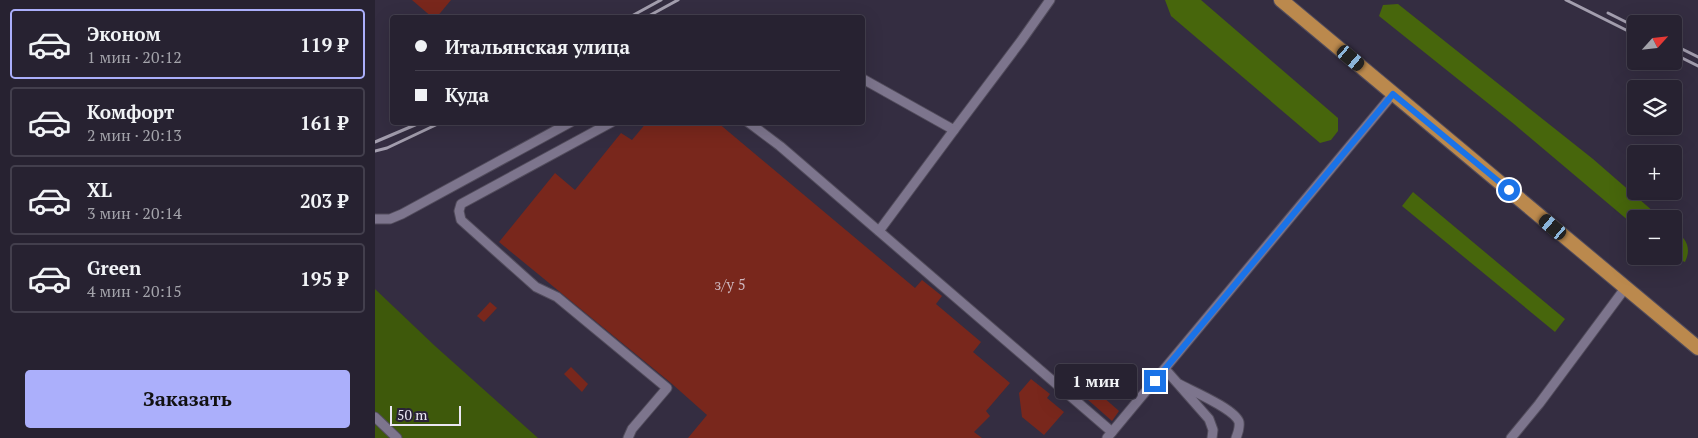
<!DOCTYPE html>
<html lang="ru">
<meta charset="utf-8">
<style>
body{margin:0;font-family:"PT Serif",serif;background:#332f3d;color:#f1f3f6;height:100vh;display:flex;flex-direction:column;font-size:19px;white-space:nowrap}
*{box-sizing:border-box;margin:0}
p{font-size:16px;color:#a4a4ab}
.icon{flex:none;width:28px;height:28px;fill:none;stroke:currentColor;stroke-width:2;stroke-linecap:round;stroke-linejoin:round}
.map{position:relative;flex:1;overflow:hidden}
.panel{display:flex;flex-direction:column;background:#272231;width:375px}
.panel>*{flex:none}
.banner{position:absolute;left:15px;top:15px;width:475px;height:110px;border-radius:5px;box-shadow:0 5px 20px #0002,0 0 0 1px #433f4d;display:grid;align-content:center;height:110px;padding:0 25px;background:#272231}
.needle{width:32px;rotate:63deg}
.tools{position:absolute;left:1252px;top:15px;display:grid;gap:10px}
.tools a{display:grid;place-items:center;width:55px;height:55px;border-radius:5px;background:#272231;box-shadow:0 5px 20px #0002,0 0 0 1px #433f4d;font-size:25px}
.scale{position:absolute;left:15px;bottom:12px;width:71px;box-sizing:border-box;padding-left:5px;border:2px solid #ebe7f4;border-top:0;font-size:14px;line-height:18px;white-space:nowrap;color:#ebe7f4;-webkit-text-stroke:4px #2a2337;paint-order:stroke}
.end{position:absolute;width:22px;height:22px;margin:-11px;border:6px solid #1a73e8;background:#fff;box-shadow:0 0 0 2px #fff}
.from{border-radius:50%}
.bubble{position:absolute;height:35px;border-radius:5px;background:#272231;box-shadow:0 5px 20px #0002,0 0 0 1px #433f4d;font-size:16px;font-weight:700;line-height:35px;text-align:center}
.car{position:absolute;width:15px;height:30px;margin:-15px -8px;border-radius:6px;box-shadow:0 0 4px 1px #0007;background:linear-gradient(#222 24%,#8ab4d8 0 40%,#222 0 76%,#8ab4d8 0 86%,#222 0)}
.banner b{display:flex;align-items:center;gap:18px;height:48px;font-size:19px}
.banner b+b{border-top:1px solid #433f4d}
.banner i{width:12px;height:12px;background:#f1f3f6}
ul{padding:9px 0 0;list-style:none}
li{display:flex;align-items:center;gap:15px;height:70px;margin:0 10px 8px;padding:0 15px;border:2px solid #433f4d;border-radius:5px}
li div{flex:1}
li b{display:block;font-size:19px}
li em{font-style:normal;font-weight:700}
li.active{border-color:#abaffb}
li>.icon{width:45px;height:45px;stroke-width:1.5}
.primary-button{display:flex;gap:10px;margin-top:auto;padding:10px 25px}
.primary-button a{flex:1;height:58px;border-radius:5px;background:#abaffb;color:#111;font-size:20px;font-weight:700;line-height:58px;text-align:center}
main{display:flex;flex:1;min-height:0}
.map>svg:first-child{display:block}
.green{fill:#3e590b}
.forest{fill:#47660c}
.building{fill:#79271c}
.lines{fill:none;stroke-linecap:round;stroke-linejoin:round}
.minor-casing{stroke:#524c5c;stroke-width:11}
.highway-casing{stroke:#524c5c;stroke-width:16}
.minor{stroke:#7d758d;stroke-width:9}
.highway{stroke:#bb894d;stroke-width:14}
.rail{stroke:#a39eae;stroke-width:3}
.route{stroke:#1a73e8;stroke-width:6}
.labels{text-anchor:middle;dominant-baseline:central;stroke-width:4.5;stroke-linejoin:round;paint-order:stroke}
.number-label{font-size:15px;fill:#ceb7be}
</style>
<main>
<section class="panel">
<ul>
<li class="active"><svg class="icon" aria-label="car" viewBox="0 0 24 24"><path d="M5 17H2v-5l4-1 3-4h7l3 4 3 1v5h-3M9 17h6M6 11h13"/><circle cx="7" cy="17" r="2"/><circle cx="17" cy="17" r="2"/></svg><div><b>Эконом</b><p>1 мин · 20:12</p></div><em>119 ₽</em></li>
<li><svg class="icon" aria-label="car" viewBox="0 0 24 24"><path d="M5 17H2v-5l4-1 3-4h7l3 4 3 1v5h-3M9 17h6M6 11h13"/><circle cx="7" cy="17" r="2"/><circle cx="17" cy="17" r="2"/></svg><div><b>Комфорт</b><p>2 мин · 20:13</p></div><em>161 ₽</em></li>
<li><svg class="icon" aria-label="car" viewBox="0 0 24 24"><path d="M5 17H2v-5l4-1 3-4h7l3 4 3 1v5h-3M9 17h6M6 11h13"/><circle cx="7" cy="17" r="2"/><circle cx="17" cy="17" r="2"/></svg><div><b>XL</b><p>3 мин · 20:14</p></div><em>203 ₽</em></li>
<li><svg class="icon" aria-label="car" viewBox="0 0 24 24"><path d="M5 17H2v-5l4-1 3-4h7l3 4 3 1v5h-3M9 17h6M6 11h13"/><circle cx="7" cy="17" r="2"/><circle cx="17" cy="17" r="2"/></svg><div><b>Green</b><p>4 мин · 20:15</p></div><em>195 ₽</em></li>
</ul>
<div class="primary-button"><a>Заказать</a></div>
</section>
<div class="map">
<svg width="1323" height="438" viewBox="0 0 1323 438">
<rect width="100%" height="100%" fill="#342d41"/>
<polygon class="green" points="0,289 60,346 163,438 0,438"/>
<g class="forest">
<polygon points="790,0 826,0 963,118 963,131 956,140 945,143 796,16"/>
<polygon points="1023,4 1218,159 1287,219 1261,219 1261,227 1139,124 1004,16 1008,5"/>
<polygon points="1038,192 1190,319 1180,332 1027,206"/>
<path d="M1299,229C1311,239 1317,247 1310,262L1296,256H1299Z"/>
</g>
<g class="building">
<polygon points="37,0 76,0 61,18 58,18"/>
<polygon points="272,122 342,122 540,288 547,280 567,296 561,304 606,342 598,352 635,383 611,411 615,416 599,432 607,438 313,438 332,415 296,383 124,242 180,173 200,190 246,133 257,140"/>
<polygon points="115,302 122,308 109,322 102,316"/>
<polygon points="196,367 213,384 207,392 189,374"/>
<polygon points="656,379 675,394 672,398 689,412 669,435 647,417 644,393"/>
<polygon points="711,382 744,411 737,421 703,391"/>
</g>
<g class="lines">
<g class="minor-casing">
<g id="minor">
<polyline points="488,79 579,130 646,41 675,0"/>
<polyline points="237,122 86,204 84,211 86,220 161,287 182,297 292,388 257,429 253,438"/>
<polyline points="373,122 405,146 737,432"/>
<polyline points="0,219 15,219 27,214 196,122"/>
<polyline points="504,231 579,130"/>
<polyline points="790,369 834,419 838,430 837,438"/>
<path d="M804,384C817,391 860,409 864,422C865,428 863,433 861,438"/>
<polyline points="0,417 22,438"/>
<polyline points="732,438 1018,94"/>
<polyline points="1136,438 1164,404 1251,287"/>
</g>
</g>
<g class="highway-casing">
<polyline id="highway" points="906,0 1323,348"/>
</g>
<use href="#minor" class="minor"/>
<use href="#highway" class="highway"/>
<g class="rail">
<polyline points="1191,0 1261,35"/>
<polyline points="1233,13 1261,27"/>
<polyline points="253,18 286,0"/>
<polyline points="270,18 303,0"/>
<polyline points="1299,45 1323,57"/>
<polyline points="1299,54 1323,66"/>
<polyline points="0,142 47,122"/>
<polyline points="0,151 12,148 67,122"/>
</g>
</g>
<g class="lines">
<polyline class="route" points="780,381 1018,94 1134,190"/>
</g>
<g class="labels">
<g class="number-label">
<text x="355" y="284">з/у 5</text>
</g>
</g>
</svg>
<div class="tools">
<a><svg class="needle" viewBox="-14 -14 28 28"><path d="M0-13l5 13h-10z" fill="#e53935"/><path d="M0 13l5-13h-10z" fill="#a4a4ab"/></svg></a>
<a><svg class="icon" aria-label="layers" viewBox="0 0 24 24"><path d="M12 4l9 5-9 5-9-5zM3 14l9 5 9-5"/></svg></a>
<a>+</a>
<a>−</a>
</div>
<div class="scale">50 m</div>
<i class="end from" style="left:1134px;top:190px"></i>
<i class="end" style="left:780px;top:381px"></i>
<div class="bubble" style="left:680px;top:364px;width:82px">1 мин</div>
<i class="car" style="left:976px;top:58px;rotate:130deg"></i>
<i class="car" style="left:1178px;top:227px;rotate:310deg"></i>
<div class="banner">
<b><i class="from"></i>Итальянская улица</b>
<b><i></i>Куда</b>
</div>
</div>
</main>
